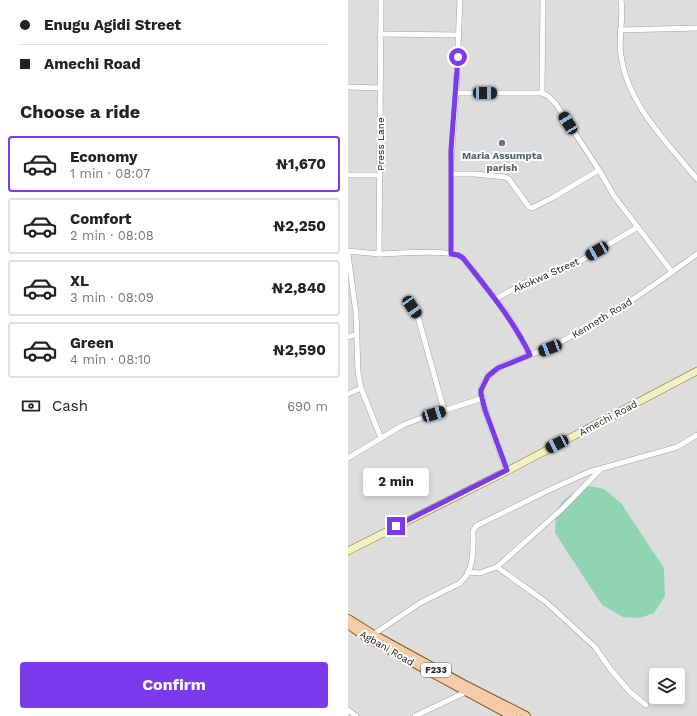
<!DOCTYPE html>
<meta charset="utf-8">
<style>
body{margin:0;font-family:"Work Sans",sans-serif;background:#f6f6f6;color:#222;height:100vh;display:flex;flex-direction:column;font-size:15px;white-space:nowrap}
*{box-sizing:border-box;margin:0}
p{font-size:13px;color:#767676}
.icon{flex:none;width:22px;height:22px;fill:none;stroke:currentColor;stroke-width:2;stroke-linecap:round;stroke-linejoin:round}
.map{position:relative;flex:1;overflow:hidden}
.side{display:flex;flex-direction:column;background:#fff;width:348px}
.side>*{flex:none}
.banner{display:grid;align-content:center;height:88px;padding:0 20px;background:#fff}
.controls{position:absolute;left:301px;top:668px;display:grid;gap:8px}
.controls a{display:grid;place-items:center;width:36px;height:36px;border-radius:4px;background:#fff;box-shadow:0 2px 6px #0003;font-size:20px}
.end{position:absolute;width:18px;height:18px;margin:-9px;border:5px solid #7c3aed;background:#fff;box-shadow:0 0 0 2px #fff}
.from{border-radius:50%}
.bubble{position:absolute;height:28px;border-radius:4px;background:#fff;box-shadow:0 2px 6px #0003;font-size:13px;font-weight:700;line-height:28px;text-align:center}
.car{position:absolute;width:12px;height:24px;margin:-12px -6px;border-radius:5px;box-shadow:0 0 3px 1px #0007;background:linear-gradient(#222 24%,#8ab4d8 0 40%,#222 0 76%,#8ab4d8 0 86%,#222 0)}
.banner b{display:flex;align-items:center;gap:14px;height:38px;font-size:15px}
.banner b+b{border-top:1px solid #e0e0e0}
.banner i{width:10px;height:10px;background:#222}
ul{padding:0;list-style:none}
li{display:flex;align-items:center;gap:12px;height:56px;margin:0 8px 6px;padding:0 12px;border:2px solid #e0e0e0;border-radius:4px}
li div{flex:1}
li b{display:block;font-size:15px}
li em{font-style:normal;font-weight:700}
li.active{border-color:#7c3aed}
li>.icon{width:36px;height:36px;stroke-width:1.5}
h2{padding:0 20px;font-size:18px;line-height:48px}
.pay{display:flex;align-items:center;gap:10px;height:44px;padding:0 20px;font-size:15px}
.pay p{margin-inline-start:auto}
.primary-button{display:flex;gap:8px;margin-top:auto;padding:8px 20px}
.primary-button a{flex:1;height:46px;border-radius:4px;background:#7c3aed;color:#fff;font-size:16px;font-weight:700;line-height:46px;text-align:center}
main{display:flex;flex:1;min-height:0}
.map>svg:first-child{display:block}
.residential{fill:#deddde;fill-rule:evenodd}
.pitch{fill:#8fd5b3}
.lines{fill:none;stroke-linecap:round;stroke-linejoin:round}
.street-casing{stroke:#a1a1a1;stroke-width:6}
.secondary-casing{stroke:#6c6d12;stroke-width:8}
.primary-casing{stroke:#8b5711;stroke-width:10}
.street{stroke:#fff;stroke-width:5}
.secondary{stroke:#f3f1c3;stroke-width:7}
.primary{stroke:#f2ccab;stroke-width:8}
.route{stroke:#7c3aed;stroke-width:5}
.worship-dot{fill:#6b7280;stroke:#fff;stroke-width:1.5}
.labels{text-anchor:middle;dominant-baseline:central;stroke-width:4;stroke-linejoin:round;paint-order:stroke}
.shield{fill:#fff;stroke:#636363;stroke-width:1}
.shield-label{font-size:9px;font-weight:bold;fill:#202020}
.street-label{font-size:10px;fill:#202020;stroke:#fff}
.worship-label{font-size:10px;font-weight:bold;fill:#5b616d;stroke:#fff}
</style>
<main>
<section class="side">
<div class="banner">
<b><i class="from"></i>Enugu Agidi Street</b>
<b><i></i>Amechi Road</b>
</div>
<h2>Choose a ride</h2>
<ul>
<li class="active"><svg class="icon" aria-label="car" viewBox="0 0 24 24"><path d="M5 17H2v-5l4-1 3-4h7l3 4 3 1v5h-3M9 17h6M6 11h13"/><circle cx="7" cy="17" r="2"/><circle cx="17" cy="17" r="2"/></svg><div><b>Economy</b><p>1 min · 08:07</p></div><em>₦1,670</em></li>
<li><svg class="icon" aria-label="car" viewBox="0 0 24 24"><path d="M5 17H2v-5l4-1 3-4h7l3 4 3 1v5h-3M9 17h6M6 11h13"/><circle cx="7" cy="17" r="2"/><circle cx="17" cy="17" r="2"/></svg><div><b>Comfort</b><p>2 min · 08:08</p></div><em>₦2,250</em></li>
<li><svg class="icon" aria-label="car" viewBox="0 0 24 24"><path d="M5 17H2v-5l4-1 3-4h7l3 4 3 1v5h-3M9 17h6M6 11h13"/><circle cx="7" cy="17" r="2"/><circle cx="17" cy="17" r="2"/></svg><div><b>XL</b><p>3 min · 08:09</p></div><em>₦2,840</em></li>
<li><svg class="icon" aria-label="car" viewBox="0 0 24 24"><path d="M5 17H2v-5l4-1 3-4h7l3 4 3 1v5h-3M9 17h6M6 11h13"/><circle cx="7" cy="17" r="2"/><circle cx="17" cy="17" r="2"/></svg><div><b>Green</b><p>4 min · 08:10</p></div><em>₦2,590</em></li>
</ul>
<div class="pay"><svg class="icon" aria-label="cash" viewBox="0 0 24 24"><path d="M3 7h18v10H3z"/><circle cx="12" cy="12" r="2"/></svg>Cash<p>690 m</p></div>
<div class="primary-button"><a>Confirm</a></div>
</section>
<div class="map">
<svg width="349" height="716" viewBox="0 0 349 716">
<rect width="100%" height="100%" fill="#f0ece8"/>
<path class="residential" d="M0,0H349V716H0ZM308,675H330V697H308Z"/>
<polygon class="pitch" points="242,486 256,489 273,503 316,568 317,596 306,613 292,618 275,617 254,605 207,533 208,512 214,502 226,492"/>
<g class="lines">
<g class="street-casing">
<g id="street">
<polyline points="195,0 194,93 200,96 208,104 251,170 266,196 324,272"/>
<path d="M273,0C276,18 270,36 273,55C279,104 319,142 349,179"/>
<polyline points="272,30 349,28"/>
<polyline points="32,34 111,35"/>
<polyline points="0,87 32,88"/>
<polyline points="108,93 194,93"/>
<polyline points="103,174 127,174 157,177 161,179 181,207 184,208 204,198 251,170"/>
<polyline points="0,175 32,175"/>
<path d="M0,251C10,252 21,253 31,254C49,254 103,248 115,258L156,310L169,331L182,355"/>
<polyline points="0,254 8,313 10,372 13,388 33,438"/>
<polyline points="31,254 33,0"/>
<polyline points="103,254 103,161 108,93 112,0"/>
<polyline points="148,299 174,284 224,266 290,227"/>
<polyline points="61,300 70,317 96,410"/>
<polyline points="0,337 9,334"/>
<polyline points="0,394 13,388"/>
<polyline points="0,458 55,425 76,417 135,398"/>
<path d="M159,471C154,456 131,401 133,390C139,369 160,363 177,357C240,334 295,293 349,254"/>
<polyline points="149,567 198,602 247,647 263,670 282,692 298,705"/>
<polyline points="120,572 132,573 149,567 213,510 252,470"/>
<path d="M23,636L72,603L112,583C127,570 125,549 125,531L128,526L199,491L241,472L329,447L349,435"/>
<polyline points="0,710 8,716"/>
<polyline points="67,716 118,692"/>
</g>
</g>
<g class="secondary-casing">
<polyline id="secondary" points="0,551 159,471 349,371"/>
</g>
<g class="primary-casing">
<g id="primary">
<polyline points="0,619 24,634 115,684 178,716"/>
<polyline points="1,625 20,638 164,716"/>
</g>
</g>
<use href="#street" class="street"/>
<use href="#secondary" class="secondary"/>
<use href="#primary" class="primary"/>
</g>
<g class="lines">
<path class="route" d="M48,526L159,470L137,410L133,394V390L140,376L150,368L182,355C164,318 140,290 115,258L110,255L103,254V150L110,57"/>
</g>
<circle class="worship-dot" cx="154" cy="143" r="4"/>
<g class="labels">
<rect class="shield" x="73" y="663" width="30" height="14" rx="3"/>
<g class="shield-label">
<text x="88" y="670">F233</text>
</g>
<g class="street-label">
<text transform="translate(32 144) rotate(-90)">Press Lane</text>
<text transform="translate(198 275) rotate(-24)">Akokwa Street</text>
<text transform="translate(254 318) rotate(-31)">Kenneth Road</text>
<text transform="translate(260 418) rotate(-28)">Amechi Road</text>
<text transform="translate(39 648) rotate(30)">Agbani Road</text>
</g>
<g class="worship-label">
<text x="154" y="155">Maria Assumpta<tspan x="154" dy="12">parish</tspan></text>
</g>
</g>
</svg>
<div class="controls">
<a><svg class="icon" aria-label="layers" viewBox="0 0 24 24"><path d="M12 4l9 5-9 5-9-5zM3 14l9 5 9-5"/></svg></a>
</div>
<i class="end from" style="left:110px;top:57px"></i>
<i class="end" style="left:48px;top:526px"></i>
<div class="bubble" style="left:15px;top:468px;width:66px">2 min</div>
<i class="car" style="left:137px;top:93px;rotate:90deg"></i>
<i class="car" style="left:220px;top:123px;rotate:328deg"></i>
<i class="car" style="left:249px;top:251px;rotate:240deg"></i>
<i class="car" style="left:64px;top:307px;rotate:146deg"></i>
<i class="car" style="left:202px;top:348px;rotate:249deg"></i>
<i class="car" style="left:86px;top:414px;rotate:73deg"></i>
<i class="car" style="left:209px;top:444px;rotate:243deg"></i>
</div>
</main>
